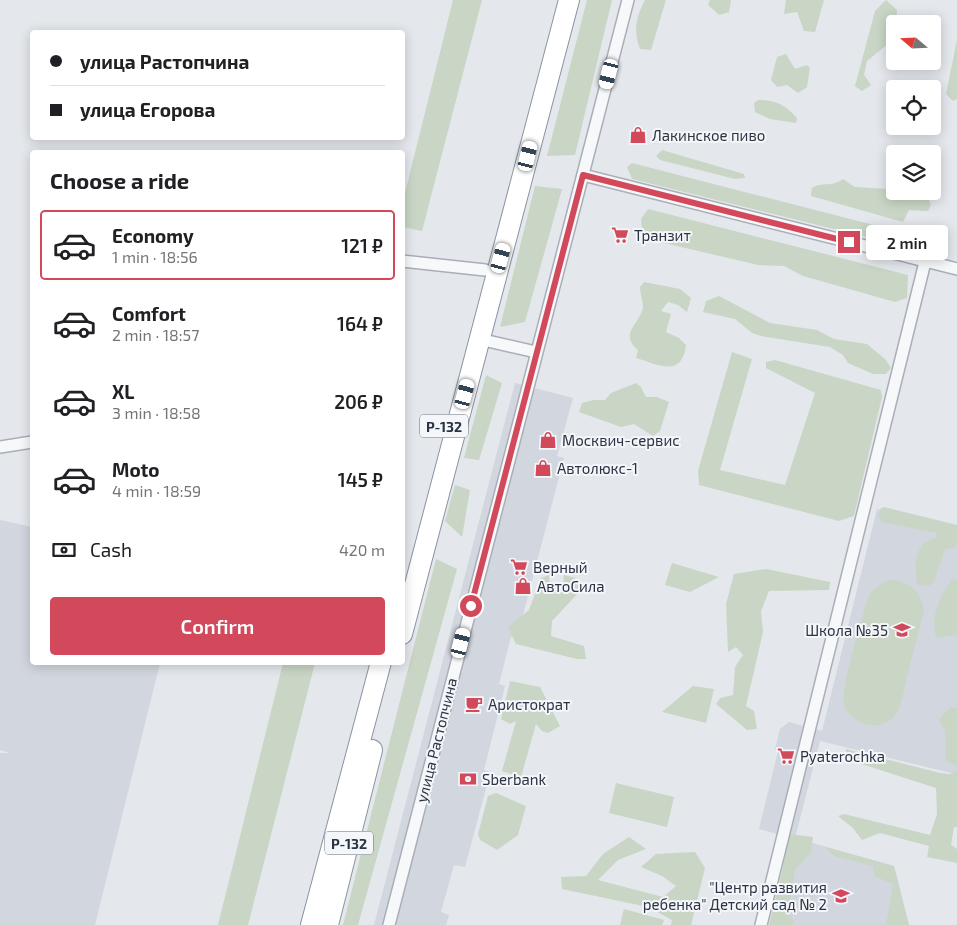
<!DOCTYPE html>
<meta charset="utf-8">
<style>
body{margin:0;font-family:"Exo 2",sans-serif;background:#f2f2f2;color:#202124;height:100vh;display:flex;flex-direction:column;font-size:19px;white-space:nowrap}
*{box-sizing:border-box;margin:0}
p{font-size:16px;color:#757577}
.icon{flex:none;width:28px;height:28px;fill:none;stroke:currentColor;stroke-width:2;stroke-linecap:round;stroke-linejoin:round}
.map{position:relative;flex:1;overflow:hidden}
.details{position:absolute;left:30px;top:150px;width:375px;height:515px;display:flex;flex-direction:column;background:#fff;border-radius:5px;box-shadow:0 2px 12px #0003}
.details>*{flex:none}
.top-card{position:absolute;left:30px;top:30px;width:375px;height:110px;border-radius:5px;box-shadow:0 2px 12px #0003;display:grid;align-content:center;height:110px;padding:0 20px;background:#fff}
.needle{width:32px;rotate:289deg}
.buttons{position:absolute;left:886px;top:15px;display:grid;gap:10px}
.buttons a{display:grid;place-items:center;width:55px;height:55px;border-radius:5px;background:#fff;box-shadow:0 2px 12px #0003;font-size:25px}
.end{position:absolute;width:22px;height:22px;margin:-11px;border:6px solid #d1495b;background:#fff;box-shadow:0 0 0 2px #fff}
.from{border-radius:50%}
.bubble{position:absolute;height:35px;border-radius:5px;background:#fff;box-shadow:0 2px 12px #0003;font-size:16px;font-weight:600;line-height:35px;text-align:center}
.car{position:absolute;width:15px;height:30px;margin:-15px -8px;border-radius:6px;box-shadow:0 0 4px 1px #0007;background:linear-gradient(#fff 24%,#345 0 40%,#fff 0 76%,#345 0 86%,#fff 0)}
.top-card b{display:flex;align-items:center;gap:18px;height:48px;font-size:19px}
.top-card b+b{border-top:1px solid #e0e0e0}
.top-card i{width:12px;height:12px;background:#202124}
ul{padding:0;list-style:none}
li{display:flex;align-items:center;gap:15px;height:70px;margin:0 10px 8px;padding:0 10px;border:2px solid transparent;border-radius:5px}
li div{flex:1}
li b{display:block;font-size:19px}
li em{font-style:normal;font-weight:600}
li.current{border-color:#d1495b}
li>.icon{width:45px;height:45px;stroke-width:1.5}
h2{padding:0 20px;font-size:22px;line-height:60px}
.pay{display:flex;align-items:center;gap:12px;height:55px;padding:0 20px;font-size:19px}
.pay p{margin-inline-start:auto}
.button{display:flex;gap:10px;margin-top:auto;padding:10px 20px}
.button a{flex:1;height:58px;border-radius:5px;background:#d1495b;color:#fff;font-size:20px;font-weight:600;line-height:58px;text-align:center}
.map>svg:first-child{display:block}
.built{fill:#d2d6de}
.green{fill:#c9d6c5}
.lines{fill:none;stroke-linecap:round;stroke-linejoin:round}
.street-casing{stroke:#a9aeb7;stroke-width:14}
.highway-casing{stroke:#8b94a3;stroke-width:22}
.street{stroke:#f7f8fa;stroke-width:11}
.highway{stroke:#fff;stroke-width:20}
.route{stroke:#d1495b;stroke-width:6}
.labels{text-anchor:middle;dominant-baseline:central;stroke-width:4;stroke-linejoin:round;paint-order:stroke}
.shield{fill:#f4f6f9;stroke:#676e7b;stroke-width:1}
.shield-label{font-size:14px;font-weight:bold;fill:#2b3445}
.poi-label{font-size:15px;fill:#2b3445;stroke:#f4f6f9;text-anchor:start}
.street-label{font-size:15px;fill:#2b3445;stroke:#f4f6f9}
</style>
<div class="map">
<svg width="957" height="925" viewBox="0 0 957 925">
<rect width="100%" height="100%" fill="#e4e7ec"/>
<g class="built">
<polygon points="515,383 573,398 557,456 564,458 517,638 511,637 499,684 505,686 484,770 490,772 488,781 465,867 454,865 441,912 449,915 446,925 374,925"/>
<polygon points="877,509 957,529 957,773 951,773 820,741 795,838 894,866 909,925 774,925 795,839 759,829 778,751 775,749 780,729 789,722 822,731"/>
<polygon points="0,520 32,527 32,662 160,663 95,925 0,925 0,753 10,753 0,750"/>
</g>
<g class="green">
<polygon points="453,0 482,0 422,231 403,227 403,201"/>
<polygon points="587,0 612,0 575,155 547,156"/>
<path d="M645,0H666L651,50L640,49C633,30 636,17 645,0Z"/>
<polygon points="710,0 731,0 729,12 719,15 708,5"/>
<polygon points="786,0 824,0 815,32 804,31 797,12 784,14"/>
<polygon points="886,0 897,10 895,47 889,43 867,61 864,75 871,85 862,91 855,86 875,11"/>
<polygon points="957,40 957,99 953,101 946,94"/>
<polygon points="786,54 795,69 807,65 810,68 807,87 798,93 787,85 777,87 771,80 777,57"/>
<path d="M758,100C776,100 785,105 797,118L796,123L770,119L755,112L754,103Z"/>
<polygon points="662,150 744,174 745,178 735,179 660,160 656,156"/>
<polygon points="632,163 893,230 897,234 890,243 632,179 627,167"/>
<path d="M843,179L855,187L888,189L897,199L928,198L931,205L928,211L909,210L903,222L811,196L812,188C823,181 830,188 843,179Z"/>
<polygon points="535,186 562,189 525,322 500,327"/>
<polygon points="648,209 908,275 907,298 895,302 803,276 784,266 758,265 643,238 641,219"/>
<path d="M644,282L680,289L691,298L687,312L678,305L668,302L661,311L671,314L666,332L679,338L686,345C682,379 657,364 636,358L638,350C618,333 641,323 643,307C643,301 640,293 640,287Z"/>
<polygon points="719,296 770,323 817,330 834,339 867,344 885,359 891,368 886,374 873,374 848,363 843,355 830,347 761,336 752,333 735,319 703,312 706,301"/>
<polygon points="732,352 752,359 720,470 785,485 815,393 766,368 766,362 775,360 881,390 882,397 854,516 839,521 699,485 698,471"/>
<polygon points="486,375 502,383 479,460 464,458"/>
<polygon points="636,383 641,387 646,397 657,397 669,402 660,431 653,436 634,424 621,427 579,412 582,403 594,400 605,400 611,393"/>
<polygon points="455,485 470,490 462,537 445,521"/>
<path d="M884,507L957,525V543L954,548L945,549C942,560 937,569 935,580L929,586L917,584C914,565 914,543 936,538V533L882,522L878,516L881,508Z"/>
<polygon points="436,559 457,569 358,925 343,925"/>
<polygon points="672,563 719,577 690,592 665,585"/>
<polygon points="766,569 830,582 829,590 769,591 761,611 763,632 746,706 754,711 757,729 747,730 716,704 720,698 733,695 735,667 743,655 736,647 728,652 726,604 734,574"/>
<polygon points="549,575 550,591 563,590 564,575 575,578 580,591 552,621 551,636 584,646 586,659 577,659 516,644 508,627 529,610 541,578"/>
<path d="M952,579L957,580V635L937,638C928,619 941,595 952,579Z"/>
<path d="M891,580C911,582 921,592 924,611C917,636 911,661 905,685C903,693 902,704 898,711C886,734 851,727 844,704C840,691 863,616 868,597C874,588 880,583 891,580Z"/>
<polygon points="283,663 315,663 248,925 218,925"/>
<polygon points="510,681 540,687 560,726 548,733 542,731 536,724 521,777 502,771 516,721 510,724 501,719"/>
<polygon points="693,686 714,689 706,723 662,712"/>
<polygon points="951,707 957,709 957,766 946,760 945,730 939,720 942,715"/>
<polygon points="846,749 940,773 950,774 957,771 957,827 954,827 951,845 957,849 957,863 927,857 929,846 880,833 862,840 853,828 838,816 844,814 930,835 937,814 936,788 846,759"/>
<polygon points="616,783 674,797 667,827 609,813"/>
<polygon points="496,793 526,806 518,835 497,850 480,840 478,834 488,796"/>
<polygon points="789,834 813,837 811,852 795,870 788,911 794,922 793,925 769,925 783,867"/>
<polygon points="629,837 646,849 618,860 598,880 663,897 676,886 662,876 641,867 656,854 695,852 705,868 691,925 671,925 672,920 648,907 562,889 561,877 586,876 603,854"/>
<polygon points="825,847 894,866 909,925 886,925 893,884 874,876 873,866 834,856"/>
<polygon points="624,909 664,920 662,925 620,925"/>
</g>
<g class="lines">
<g class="street-casing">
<g id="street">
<polyline points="583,175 957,269"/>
<polyline points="402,261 485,270"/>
<polyline points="479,339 536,352"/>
<polyline points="0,447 32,442"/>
<polyline points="389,925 628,0"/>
<polyline points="761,925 925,262"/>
</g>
</g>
<g class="highway-casing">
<g id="highway">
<polyline points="402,634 569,0"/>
<polyline points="311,925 381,662"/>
<polyline points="328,925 372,750"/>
</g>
</g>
<use href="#street" class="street"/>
<use href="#highway" class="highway"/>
</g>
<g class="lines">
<polyline class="route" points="471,606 583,175 849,242"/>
</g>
<defs>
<g id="shop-bare" transform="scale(1.35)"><path d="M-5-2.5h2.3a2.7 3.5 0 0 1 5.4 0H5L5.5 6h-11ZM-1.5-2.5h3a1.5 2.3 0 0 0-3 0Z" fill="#d1495b" stroke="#f4f6f9" stroke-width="2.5" paint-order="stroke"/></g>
<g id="supermarket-bare" transform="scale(1.35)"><path d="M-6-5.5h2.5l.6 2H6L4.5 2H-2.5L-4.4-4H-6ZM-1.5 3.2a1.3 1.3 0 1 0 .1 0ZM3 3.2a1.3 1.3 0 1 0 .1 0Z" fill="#d1495b" stroke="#f4f6f9" stroke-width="2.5" paint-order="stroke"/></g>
<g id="school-bare" transform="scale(1.35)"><path d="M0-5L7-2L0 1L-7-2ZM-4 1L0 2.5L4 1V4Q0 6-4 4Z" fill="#d1495b" stroke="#f4f6f9" stroke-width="2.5" paint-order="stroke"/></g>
<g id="cafe-bare" transform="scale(1.35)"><path d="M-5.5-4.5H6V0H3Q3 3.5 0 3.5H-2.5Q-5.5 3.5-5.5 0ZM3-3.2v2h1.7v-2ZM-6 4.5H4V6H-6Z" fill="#d1495b" stroke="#f4f6f9" stroke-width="2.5" paint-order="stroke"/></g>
<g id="bank-bare" transform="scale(1.35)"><path d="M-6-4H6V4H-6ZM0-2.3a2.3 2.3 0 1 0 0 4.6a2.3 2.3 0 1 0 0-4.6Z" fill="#d1495b" stroke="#f4f6f9" stroke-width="2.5" paint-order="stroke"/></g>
</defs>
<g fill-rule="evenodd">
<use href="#shop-bare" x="638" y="135"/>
<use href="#supermarket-bare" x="620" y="235"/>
<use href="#shop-bare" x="548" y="440"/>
<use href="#shop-bare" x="543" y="468"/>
<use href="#supermarket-bare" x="519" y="567"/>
<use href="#shop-bare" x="523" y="586"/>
<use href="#school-bare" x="902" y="630"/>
<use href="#cafe-bare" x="474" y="704"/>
<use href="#supermarket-bare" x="786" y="756"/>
<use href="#bank-bare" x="468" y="779"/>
<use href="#school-bare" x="841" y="896"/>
</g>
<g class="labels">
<g class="shield">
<rect x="420" y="414.5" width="48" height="23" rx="4"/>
<rect x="325" y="831.5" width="48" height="23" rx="4"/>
</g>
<g class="shield-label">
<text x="444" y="426">Р-132</text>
<text x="349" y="843">Р-132</text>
</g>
<g class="poi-label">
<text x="652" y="135">Лакинское пиво</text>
<text x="634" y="235">Транзит</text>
<text x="562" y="440">Москвич-сервис</text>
<text x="557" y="468">Автолюкс-1</text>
<text x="533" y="567">Верный</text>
<text x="537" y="586">АвтоСила</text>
<text x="888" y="630" text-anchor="end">Школа №35</text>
<text x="488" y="704">Аристократ</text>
<text x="800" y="756">Pyaterochka</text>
<text x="482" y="779">Sberbank</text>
<text x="827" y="887" text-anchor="end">"Центр развития<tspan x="827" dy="17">ребенка" Детский сад № 2</tspan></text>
</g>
<g class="street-label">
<text transform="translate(436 740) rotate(-76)">улица Растопчина</text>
</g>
</g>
</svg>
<div class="buttons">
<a><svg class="needle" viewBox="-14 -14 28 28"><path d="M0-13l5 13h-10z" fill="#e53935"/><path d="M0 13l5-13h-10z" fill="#757577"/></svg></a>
<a><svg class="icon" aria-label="locate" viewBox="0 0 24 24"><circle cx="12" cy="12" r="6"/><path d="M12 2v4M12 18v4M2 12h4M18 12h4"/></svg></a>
<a><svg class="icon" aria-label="layers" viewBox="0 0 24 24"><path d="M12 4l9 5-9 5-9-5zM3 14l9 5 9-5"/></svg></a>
</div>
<i class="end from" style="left:471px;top:606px"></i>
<i class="end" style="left:849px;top:242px"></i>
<div class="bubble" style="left:866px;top:225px;width:82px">2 min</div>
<i class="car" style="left:609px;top:74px;rotate:194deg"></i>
<i class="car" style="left:528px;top:156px;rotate:14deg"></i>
<i class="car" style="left:501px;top:258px;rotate:15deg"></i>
<i class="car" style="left:465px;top:394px;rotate:15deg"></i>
<i class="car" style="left:461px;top:643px;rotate:14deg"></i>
<div class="top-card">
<b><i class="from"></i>улица Растопчина</b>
<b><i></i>улица Егорова</b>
</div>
<section class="details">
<h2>Choose a ride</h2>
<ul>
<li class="current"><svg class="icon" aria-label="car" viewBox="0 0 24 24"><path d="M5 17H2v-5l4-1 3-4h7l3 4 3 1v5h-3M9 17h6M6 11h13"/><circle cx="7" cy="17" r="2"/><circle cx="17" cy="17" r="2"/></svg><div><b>Economy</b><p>1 min · 18:56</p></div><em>121 ₽</em></li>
<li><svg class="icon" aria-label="car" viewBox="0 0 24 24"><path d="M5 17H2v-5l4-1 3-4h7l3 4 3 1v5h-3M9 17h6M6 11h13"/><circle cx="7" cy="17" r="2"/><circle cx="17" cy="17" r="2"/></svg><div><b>Comfort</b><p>2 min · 18:57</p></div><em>164 ₽</em></li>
<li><svg class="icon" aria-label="car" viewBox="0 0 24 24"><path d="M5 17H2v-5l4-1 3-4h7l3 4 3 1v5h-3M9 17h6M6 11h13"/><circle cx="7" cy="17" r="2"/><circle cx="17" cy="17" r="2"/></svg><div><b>XL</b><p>3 min · 18:58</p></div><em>206 ₽</em></li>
<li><svg class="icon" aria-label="car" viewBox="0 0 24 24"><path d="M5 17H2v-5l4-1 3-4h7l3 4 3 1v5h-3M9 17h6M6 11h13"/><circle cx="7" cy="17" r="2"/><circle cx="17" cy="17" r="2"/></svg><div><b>Moto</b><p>4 min · 18:59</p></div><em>145 ₽</em></li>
</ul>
<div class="pay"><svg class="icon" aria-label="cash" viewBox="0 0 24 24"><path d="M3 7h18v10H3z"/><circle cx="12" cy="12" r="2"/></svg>Cash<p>420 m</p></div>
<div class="button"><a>Confirm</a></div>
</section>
</div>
